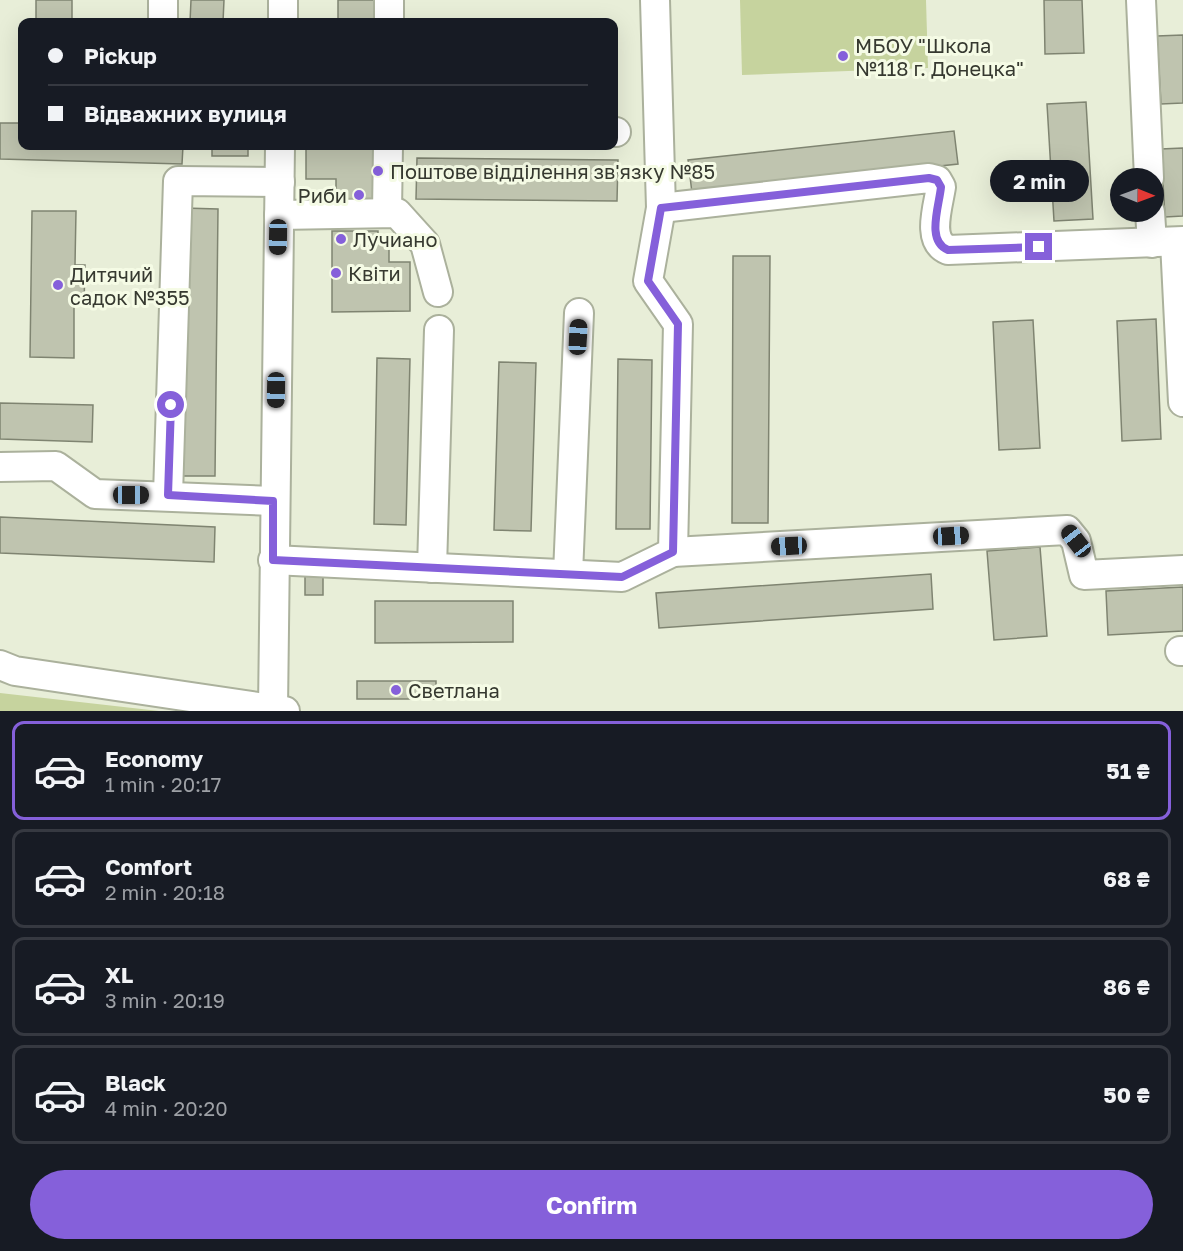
<!DOCTYPE html>
<meta charset="utf-8">
<style>
body{margin:0;font-family:"Golos Text",sans-serif;background:#242831;color:#f1f3f6;height:100vh;display:flex;flex-direction:column;font-size:22px;white-space:nowrap}
*{box-sizing:border-box;margin:0}
p{font-size:20px;color:#9ea1a6}
.icon{flex:none;width:33px;height:33px;fill:none;stroke:currentColor;stroke-width:2;stroke-linecap:round;stroke-linejoin:round}
.map{position:relative;height:711px;overflow:hidden}
.side{display:flex;flex-direction:column;background:#171b24;flex:1}
.side>*{flex:none}
.guide{position:absolute;left:18px;top:18px;width:600px;height:132px;border-radius:12px;box-shadow:0 6px 24px #0002;display:grid;align-content:center;height:132px;padding:0 30px;background:#171b24}
.needle{width:39px;rotate:91deg}
.buttons{position:absolute;left:1110px;top:168px;display:grid;gap:12px}
.buttons a{display:grid;place-items:center;width:54px;height:54px;border-radius:50%;background:#171b24;box-shadow:0 6px 24px #0002;font-size:30px}
.end{position:absolute;width:27px;height:27px;margin:-14px;border:8px solid #8560da;background:#fff;box-shadow:0 0 0 3px #fff}
.from{border-radius:50%}
.bubble{position:absolute;height:42px;border-radius:21px;background:#171b24;box-shadow:0 6px 24px #0002;font-size:20px;font-weight:700;line-height:42px;text-align:center}
.car{position:absolute;width:18px;height:36px;margin:-18px -9px;border-radius:8px;box-shadow:0 0 4px 2px #0007;background:linear-gradient(#222 24%,#8ab4d8 0 40%,#222 0 76%,#8ab4d8 0 86%,#222 0)}
.guide b{display:flex;align-items:center;gap:21px;height:57px;font-size:22px}
.guide b+b{border-top:2px solid #363941}
.guide i{width:15px;height:15px;background:#f1f3f6}
ul{padding:10px 0 0;list-style:none}
li{display:flex;align-items:center;gap:18px;height:99px;margin:0 12px 9px;padding:0 18px;border:3px solid #363941;border-radius:12px}
li div{flex:1}
li b{display:block;font-size:22px}
li em{font-style:normal;font-weight:700}
li.on{border-color:#8560da}
li>.icon{width:54px;height:54px;stroke-width:1.5}
.primary-button{display:flex;gap:12px;margin-top:auto;padding:12px 30px}
.primary-button a{flex:1;height:69px;border-radius:36px;background:#8560da;color:#fff;font-size:24px;font-weight:700;line-height:69px;text-align:center}
.map>svg:first-child{display:block}
.green{fill:#c6d39e}
.building{fill:#bfc4af;stroke:#7f8471;stroke-width:1.5}
.lines{fill:none;stroke-linecap:round;stroke-linejoin:round}
.minor-casing{stroke:#abb19c;stroke-width:32}
.minor{stroke:#fff;stroke-width:28}
.route{stroke:#8560da;stroke-width:8}
.poi-dot{fill:#8560da;stroke:#f5fbe5;stroke-width:2}
.labels{text-anchor:middle;dominant-baseline:central;stroke-width:6;stroke-linejoin:round;paint-order:stroke}
.poi-label{font-size:20px;fill:#363930;stroke:#f5fbe5;text-anchor:start}
</style>
<div class="map">
<svg width="1183" height="711" viewBox="0 0 1183 711">
<rect width="100%" height="100%" fill="#e8eed8"/>
<g class="green">
<polygon points="740,0 926,0 928,68 742,75"/>
<polygon points="0,693 159,711 0,711"/>
</g>
<g class="building">
<rect x="36" y="0" width="36" height="22"/>
<polygon points="191,0 224,0 223,22 190,22"/>
<polygon points="338,0 380,0 379,22 338,22"/>
<polygon points="1044,0 1082,0 1084,53 1045,54"/>
<polygon points="1183,35 1183,103 1161,104 1157,36"/>
<polygon points="1086,102 1093,219 1054,221 1047,104"/>
<polygon points="0,123 22,123 22,146 183,146 182,164 0,159"/>
<polygon points="954,131 958,164 692,193 688,160"/>
<rect x="212" y="146" width="36" height="10"/>
<polygon points="306,146 378,146 378,200 336,199 336,179 306,179"/>
<polygon points="1183,148 1183,216 1165,217 1161,149"/>
<polygon points="417,158 618,160 617,201 416,199"/>
<polygon points="184,208 218,209 215,476 180,476"/>
<polygon points="32,211 76,211 75,265 85,265 84,305 74,304 74,358 30,357"/>
<polygon points="332,231 378,231 378,241 389,241 389,262 410,262 410,311 332,312"/>
<polygon points="733,256 770,256 768,523 732,523"/>
<polygon points="1156,319 1161,439 1122,441 1117,321"/>
<polygon points="1033,320 1040,448 999,450 993,322"/>
<polygon points="377,358 410,359 406,525 374,524"/>
<polygon points="618,359 652,360 650,529 616,529"/>
<polygon points="499,362 536,363 531,531 494,530"/>
<polygon points="0,403 93,405 92,442 0,439"/>
<polygon points="0,517 215,527 214,562 0,553"/>
<polygon points="1040,547 1047,636 994,640 987,551"/>
<polygon points="931,574 933,609 659,628 656,593"/>
<rect x="305" y="575" width="18" height="20"/>
<polygon points="1183,587 1183,631 1108,635 1106,591"/>
<polygon points="375,601 513,601 513,642 375,643"/>
<rect x="357" y="681" width="79" height="18"/>
</g>
<g class="lines">
<g class="minor-casing">
<g id="minor">
<polyline points="1141,0 1149,178"/>
<polyline points="163,22 163,0"/>
<polyline points="283,22 283,0"/>
<polyline points="389,22 389,0"/>
<polyline points="614,132 616,132"/>
<path d="M661,208L929,178L937,180L941,187C938,207 926,241 948,250L1183,241"/>
<polyline points="387,211 388,146"/>
<polyline points="1150,212 1152,243"/>
<polyline points="279,215 397,213 425,244 438,292"/>
<polyline points="1175,242 1183,402"/>
<polyline points="0,467 56,466 95,494 273,501"/>
<polyline points="168,495 178,181 280,182"/>
<polyline points="673,552 1067,530 1076,541 1084,575 1183,570"/>
<polyline points="273,560 622,577 673,552 678,324 648,281 661,208 655,0"/>
<polyline points="432,568 439,330"/>
<polyline points="568,574 579,313"/>
<polyline points="1180,651 1183,651"/>
<polyline points="0,665 15,671 285,711"/>
<polyline points="273,709 280,146"/>
</g>
</g>
<use href="#minor" class="minor"/>
</g>
<g class="lines">
<path class="route" d="M171,405L168,495L273,501V560L622,577L673,552L678,324L648,281L661,208L929,178L937,180L941,187C939,207 926,241 948,250L1039,247"/>
</g>
<g class="poi-dot">
<circle cx="843" cy="56" r="6"/>
<circle cx="378" cy="171" r="6"/>
<circle cx="359" cy="195" r="6"/>
<circle cx="341" cy="239" r="6"/>
<circle cx="336" cy="273" r="6"/>
<circle cx="58" cy="285" r="6"/>
<circle cx="396" cy="690" r="6"/>
</g>
<g class="labels">
<g class="poi-label">
<text x="855" y="45">МБОУ "Школа<tspan x="855" dy="23">№118 г. Донецка"</tspan></text>
<text x="390" y="171">Поштове відділення зв'язку №85</text>
<text x="347" y="195" text-anchor="end">Риби</text>
<text x="353" y="239">Лучиано</text>
<text x="348" y="273">Квіти</text>
<text x="70" y="274">Дитячий<tspan x="70" dy="23">садок №355</tspan></text>
<text x="408" y="690">Светлана</text>
</g>
</g>
</svg>
<div class="buttons">
<a><svg class="needle" viewBox="-14 -14 28 28"><path d="M0-13l5 13h-10z" fill="#e53935"/><path d="M0 13l5-13h-10z" fill="#9ea1a6"/></svg></a>
</div>
<i class="end from" style="left:171px;top:405px"></i>
<i class="end" style="left:1039px;top:247px"></i>
<div class="bubble" style="left:990px;top:160px;width:99px">2 min</div>
<i class="car" style="left:278px;top:237px;rotate:181deg"></i>
<i class="car" style="left:578px;top:337px;rotate:3deg"></i>
<i class="car" style="left:276px;top:390px;rotate:181deg"></i>
<i class="car" style="left:131px;top:495px;rotate:90deg"></i>
<i class="car" style="left:951px;top:536px;rotate:87deg"></i>
<i class="car" style="left:1076px;top:541px;rotate:322deg"></i>
<i class="car" style="left:789px;top:546px;rotate:267deg"></i>
<div class="guide">
<b><i class="from"></i>Pickup</b>
<b><i></i>Відважних вулиця</b>
</div>
</div>
<section class="side">
<ul>
<li class="on"><svg class="icon" aria-label="car" viewBox="0 0 24 24"><path d="M5 17H2v-5l4-1 3-4h7l3 4 3 1v5h-3M9 17h6M6 11h13"/><circle cx="7" cy="17" r="2"/><circle cx="17" cy="17" r="2"/></svg><div><b>Economy</b><p>1 min · 20:17</p></div><em>51 ₴</em></li>
<li><svg class="icon" aria-label="car" viewBox="0 0 24 24"><path d="M5 17H2v-5l4-1 3-4h7l3 4 3 1v5h-3M9 17h6M6 11h13"/><circle cx="7" cy="17" r="2"/><circle cx="17" cy="17" r="2"/></svg><div><b>Comfort</b><p>2 min · 20:18</p></div><em>68 ₴</em></li>
<li><svg class="icon" aria-label="car" viewBox="0 0 24 24"><path d="M5 17H2v-5l4-1 3-4h7l3 4 3 1v5h-3M9 17h6M6 11h13"/><circle cx="7" cy="17" r="2"/><circle cx="17" cy="17" r="2"/></svg><div><b>XL</b><p>3 min · 20:19</p></div><em>86 ₴</em></li>
<li><svg class="icon" aria-label="car" viewBox="0 0 24 24"><path d="M5 17H2v-5l4-1 3-4h7l3 4 3 1v5h-3M9 17h6M6 11h13"/><circle cx="7" cy="17" r="2"/><circle cx="17" cy="17" r="2"/></svg><div><b>Black</b><p>4 min · 20:20</p></div><em>50 ₴</em></li>
</ul>
<div class="primary-button"><a>Confirm</a></div>
</section>
